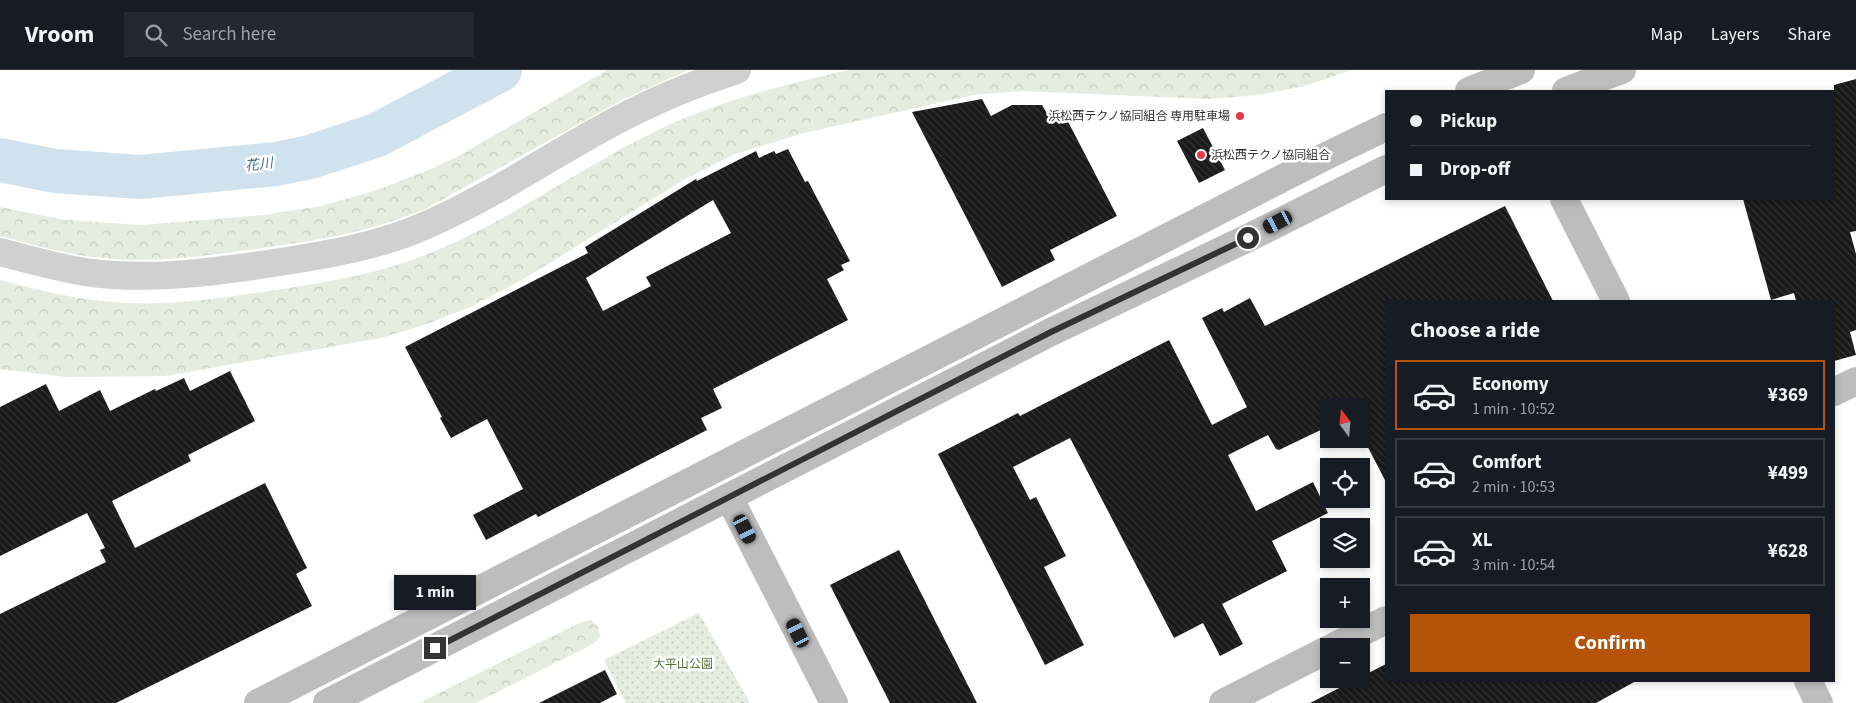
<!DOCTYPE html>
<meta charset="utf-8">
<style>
body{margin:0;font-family:"Source Sans 3","Noto Sans JP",sans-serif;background:#242831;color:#f1f3f6;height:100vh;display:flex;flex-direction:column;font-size:19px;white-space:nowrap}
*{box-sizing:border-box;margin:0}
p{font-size:16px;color:#9ea1a6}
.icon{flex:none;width:28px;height:28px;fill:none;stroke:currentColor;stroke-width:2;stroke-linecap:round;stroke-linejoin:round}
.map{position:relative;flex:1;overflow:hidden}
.sheet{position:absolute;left:1385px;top:230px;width:450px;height:382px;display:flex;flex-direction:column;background:#171b24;border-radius:0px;box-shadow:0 2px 8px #0003}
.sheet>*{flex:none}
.hud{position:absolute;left:1385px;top:20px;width:450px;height:110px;border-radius:0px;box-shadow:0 2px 8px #0003;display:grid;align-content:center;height:110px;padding:0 25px;background:#171b24}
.needle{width:32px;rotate:344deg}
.fabs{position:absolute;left:1320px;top:328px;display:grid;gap:10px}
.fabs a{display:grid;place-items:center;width:50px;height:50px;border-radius:0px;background:#171b24;box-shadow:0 2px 8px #0003;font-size:25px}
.end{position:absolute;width:22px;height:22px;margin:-11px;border:6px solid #333;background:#fff;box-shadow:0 0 0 2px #fff}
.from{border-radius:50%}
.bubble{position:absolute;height:35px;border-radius:0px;background:#171b24;box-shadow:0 2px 8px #0003;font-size:16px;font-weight:700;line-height:35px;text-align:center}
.car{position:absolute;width:15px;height:30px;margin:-15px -8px;border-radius:6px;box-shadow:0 0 4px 1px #0007;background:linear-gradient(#222 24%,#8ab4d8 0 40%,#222 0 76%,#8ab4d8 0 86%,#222 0)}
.hud b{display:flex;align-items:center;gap:18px;height:48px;font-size:19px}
.hud b+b{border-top:1px solid #363941}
.hud i{width:12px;height:12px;background:#f1f3f6}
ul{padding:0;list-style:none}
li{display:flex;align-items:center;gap:15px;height:70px;margin:0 10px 8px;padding:0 15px;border:2px solid #363941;border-radius:0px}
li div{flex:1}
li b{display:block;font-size:19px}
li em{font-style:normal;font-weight:700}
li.on{border-color:#b45309}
li>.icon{width:45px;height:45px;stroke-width:1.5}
h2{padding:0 25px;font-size:22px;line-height:60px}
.button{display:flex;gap:10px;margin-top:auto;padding:10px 25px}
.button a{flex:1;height:58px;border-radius:0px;background:#b45309;color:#fff;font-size:20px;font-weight:700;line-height:58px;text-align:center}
header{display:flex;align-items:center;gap:30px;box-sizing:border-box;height:70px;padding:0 25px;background:#171b24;border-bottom:1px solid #363941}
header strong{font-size:24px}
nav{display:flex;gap:28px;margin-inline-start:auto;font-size:18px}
.search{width:350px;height:45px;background:#242831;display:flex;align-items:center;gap:12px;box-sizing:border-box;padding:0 18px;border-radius:0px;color:#9ea1a6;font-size:19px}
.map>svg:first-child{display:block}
.forest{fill:url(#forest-crowns)}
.park{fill:url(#park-dots)}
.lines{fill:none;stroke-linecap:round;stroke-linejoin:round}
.river{stroke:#cfe2ee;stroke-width:44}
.building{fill:url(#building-back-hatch);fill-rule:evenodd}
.street{stroke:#d0d0d0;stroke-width:28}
.secondary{stroke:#bdbdbd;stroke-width:28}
.route{stroke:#333;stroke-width:6}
.poi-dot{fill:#e63946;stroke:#fff;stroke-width:2}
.labels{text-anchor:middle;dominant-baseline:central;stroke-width:5;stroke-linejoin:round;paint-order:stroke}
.poi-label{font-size:12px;fill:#333;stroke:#fff;text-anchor:end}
.park-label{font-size:12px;fill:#56703f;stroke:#fff}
.water-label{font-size:14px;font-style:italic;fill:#3f7597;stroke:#fff}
</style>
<header>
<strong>Vroom</strong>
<div class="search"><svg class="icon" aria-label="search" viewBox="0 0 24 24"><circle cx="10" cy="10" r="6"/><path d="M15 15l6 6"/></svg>Search here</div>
<nav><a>Map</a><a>Layers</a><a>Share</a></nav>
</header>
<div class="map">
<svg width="1856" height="633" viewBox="0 0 1856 633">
<defs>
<pattern id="forest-crowns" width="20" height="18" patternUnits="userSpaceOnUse" patternTransform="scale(1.25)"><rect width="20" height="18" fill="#e6ecdf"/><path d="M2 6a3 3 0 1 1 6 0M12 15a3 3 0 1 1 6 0" fill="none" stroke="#c6cbc0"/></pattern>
<pattern id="park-dots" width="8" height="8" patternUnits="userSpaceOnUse" patternTransform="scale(1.25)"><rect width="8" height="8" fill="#e6ecdf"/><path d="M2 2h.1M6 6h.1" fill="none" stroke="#c6cbc0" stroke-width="1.8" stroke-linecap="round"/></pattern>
<pattern id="building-back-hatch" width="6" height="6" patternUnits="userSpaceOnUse" patternTransform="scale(1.25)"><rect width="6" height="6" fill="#1a1a1a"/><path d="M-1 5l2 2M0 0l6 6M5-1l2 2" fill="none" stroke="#333"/></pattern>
</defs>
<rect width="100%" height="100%" fill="#fff"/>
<g class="forest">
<path d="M607,0H688L622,30L425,139C364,164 313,171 248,180C196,187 145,194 93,187C61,183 31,174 0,166V137L65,150L140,155L264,145L321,136L377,120L431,99L457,87Z"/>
<path d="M849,0H1352L1305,16L1258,25L1210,29L1021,21L974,25L808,62L735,84L685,109L522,210L470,237L427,254L381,268L166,306L65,307L0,299V210C54,225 108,236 164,233C202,232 239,225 276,220C334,211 389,202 442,178C512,148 575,102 644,67C709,34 777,16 849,0Z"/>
<polygon points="591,550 598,557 600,567 593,574 475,633 419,633 581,552"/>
</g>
<polygon class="park" points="699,543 750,633 626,633 604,590"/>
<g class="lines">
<polyline class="river" points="0,90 55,101 141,107 276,94 310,87 377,65 500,0"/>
</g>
<g class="building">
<polygon points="1856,9 1856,161 1850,162 1856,184 1856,260 1850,262 1856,285 1834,291 1834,231 1796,231 1794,223 1771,230 1743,129 1834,129 1834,15"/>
<polygon points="982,29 991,46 1012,35 1042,35 1048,45 1061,38 1117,146 1050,180 1055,190 1002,217 912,42"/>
<polygon points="1203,58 1225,100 1199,113 1177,71"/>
<path d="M788,79L805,112L808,111L850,191L841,195L844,200L827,209L848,250L713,319L722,338L701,348L707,360L538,447L536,444L486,470L473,445L523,419L487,349L451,368L440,348L442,347L405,277L588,183L585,177L696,109L697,111L756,81L759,88L774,81L776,84ZM713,130L731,163L646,207L651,216L603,241L586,208Z"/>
<polygon points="1505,136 1553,231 1386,231 1386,412 1361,364 1361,336 1329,336 1329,356 1279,380 1276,379 1268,365 1228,385 1256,441 1313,412 1328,443 1272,471 1287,501 1222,534 1243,574 1220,586 1203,553 1174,568 1070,368 1013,397 1030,430 1036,427 1066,486 1044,497 1084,575 1045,595 938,384 1018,343 1020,346 1169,270 1212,355 1247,337 1202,248 1222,238 1224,242 1250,228 1265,256"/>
<polygon points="230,301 255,351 188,385 191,391 112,431 135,478 265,413 307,498 296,504 312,536 116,633 0,633 0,544 106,492 100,480 105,478 87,443 0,486 0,337 46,314 59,341 100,320 110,341 155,319 156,321 184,308 190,321"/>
<polygon points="899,480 977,633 890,633 830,515"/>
<polygon points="1386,594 1386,611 1636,611 1596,633 1310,633"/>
<polygon points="605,600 617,624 600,633 539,633"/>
</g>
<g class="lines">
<path class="street" d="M0,182C30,190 61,199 92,203C149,210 204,203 260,195C319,186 377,178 431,153C501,122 563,77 631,43C665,26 700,12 737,0"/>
<g class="secondary">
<polyline points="1469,21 1521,0"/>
<polyline points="1566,21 1622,0"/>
<polyline points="1564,129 1616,231"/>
<polyline points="1834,322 1856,311"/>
<polyline points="729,427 834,633"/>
<polyline points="1335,576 1386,550"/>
<polyline points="1808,611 1819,633"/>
<polyline points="258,633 1322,88 1386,57"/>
<polyline points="327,633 1051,262 1248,168 1386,99"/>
<polyline points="1223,633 1329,579"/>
</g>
</g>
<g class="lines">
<polyline class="route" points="435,578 1051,262 1248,168"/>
</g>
<g class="poi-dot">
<circle cx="1240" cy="46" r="5"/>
<circle cx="1201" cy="85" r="5"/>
</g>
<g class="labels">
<g class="poi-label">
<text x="1230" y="46">浜松西テクノ協同組合 専用駐車場</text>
<text x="1211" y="85" text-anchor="start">浜松西テクノ協同組合</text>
</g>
<g class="park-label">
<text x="683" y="594">大平山公園</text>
</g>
<g class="water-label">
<text transform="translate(259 95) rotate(-7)">花川</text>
</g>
</g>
</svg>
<div class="fabs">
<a><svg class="needle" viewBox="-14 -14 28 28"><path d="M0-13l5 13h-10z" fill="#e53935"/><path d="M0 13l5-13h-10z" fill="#9ea1a6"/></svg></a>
<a><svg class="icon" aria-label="locate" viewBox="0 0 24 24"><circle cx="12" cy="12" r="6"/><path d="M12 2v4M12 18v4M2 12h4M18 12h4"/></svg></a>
<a><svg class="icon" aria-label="layers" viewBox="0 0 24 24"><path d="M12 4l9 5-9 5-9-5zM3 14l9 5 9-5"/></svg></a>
<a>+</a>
<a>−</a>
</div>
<i class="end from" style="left:1248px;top:168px"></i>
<i class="end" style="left:435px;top:578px"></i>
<div class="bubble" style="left:394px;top:505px;width:82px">1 min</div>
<i class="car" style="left:1278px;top:152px;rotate:243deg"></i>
<i class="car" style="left:745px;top:459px;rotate:153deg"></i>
<i class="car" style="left:798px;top:563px;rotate:333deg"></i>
<div class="hud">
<b><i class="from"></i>Pickup</b>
<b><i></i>Drop-off</b>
</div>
<section class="sheet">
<h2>Choose a ride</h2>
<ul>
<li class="on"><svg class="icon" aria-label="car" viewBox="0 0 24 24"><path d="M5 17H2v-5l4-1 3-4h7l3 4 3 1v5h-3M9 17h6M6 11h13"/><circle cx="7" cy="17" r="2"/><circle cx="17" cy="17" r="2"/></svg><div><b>Economy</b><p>1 min · 10:52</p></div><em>¥369</em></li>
<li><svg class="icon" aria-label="car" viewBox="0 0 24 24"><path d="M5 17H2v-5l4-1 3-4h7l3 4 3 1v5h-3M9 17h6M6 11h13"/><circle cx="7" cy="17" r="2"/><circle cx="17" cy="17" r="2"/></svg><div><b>Comfort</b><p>2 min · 10:53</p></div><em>¥499</em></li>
<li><svg class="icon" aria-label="car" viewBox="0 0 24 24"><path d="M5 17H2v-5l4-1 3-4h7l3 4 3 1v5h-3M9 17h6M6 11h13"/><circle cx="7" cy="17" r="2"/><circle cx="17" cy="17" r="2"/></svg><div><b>XL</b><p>3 min · 10:54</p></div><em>¥628</em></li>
</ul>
<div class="button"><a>Confirm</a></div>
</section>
</div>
